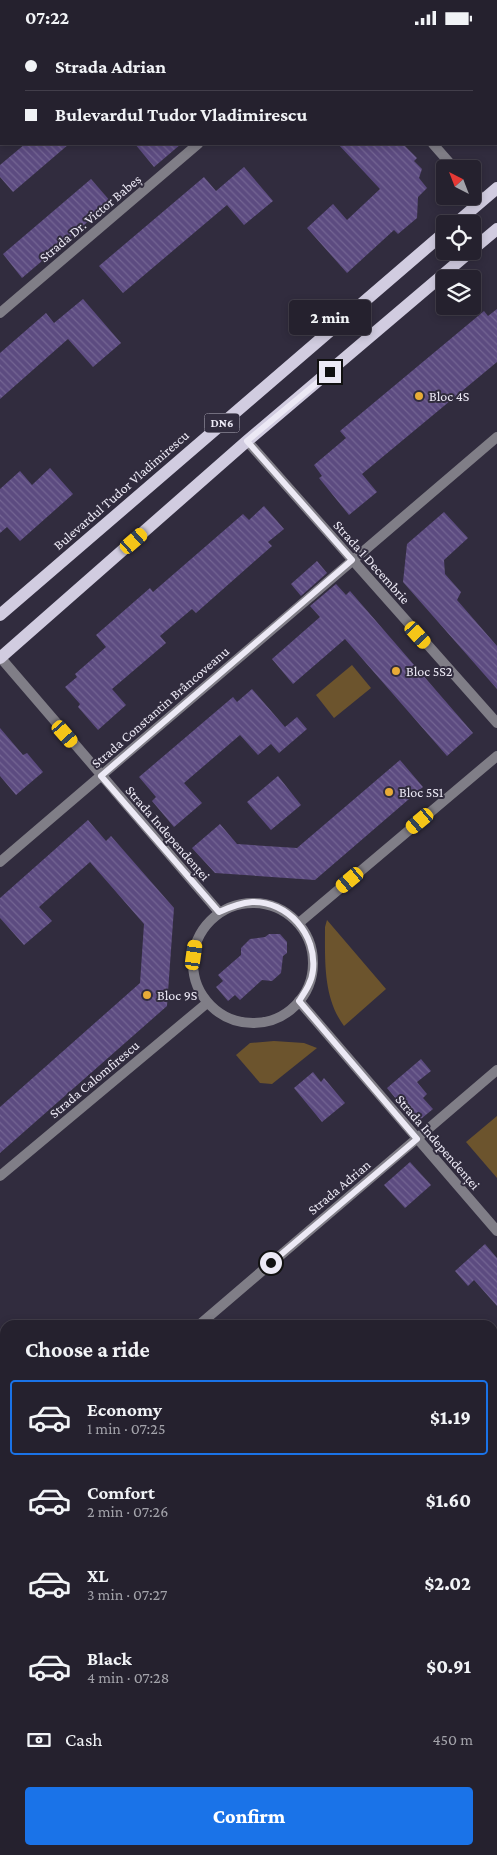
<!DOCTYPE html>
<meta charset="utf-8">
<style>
body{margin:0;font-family:"Crimson Pro",serif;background:#2d2936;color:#f1f3f6;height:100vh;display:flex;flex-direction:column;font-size:19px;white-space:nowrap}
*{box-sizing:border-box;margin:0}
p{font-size:16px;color:#a3a3aa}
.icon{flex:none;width:28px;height:28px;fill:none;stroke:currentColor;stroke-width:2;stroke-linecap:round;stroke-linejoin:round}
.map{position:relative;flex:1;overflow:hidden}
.sheet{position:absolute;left:0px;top:1285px;width:498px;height:535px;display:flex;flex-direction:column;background:#25212e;border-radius:15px 15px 0 0;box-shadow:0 2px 8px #0003,0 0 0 1px #423e4a}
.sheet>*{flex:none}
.hud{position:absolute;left:0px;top:0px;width:498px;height:110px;box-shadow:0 2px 8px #0003,0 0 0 1px #423e4a;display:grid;align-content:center;height:110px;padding:0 25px;background:#25212e}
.needle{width:32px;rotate:318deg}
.controls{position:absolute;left:436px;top:125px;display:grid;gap:10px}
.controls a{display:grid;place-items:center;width:45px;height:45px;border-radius:5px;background:#25212e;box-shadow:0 2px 8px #0003,0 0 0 1px #423e4a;font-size:25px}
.end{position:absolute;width:22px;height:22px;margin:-11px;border:6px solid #ece9f5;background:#111;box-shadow:0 0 0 2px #111}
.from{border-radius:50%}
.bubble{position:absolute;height:35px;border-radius:5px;background:#25212e;box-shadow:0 2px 8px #0003,0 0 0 1px #423e4a;font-size:16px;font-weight:800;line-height:35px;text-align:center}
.car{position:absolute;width:15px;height:30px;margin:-15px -8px;border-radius:6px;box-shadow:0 0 4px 1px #0007;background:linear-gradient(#f5c518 24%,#345 0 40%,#f5c518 0 76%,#345 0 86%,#f5c518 0)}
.hud b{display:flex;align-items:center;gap:18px;height:48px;font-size:19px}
.hud b+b{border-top:1px solid #423e4a}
.hud i{width:12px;height:12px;background:#f1f3f6}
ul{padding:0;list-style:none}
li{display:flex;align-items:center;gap:15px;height:75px;margin:0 10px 8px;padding:0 15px;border:2px solid transparent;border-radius:5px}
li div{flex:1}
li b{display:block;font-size:19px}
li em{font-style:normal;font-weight:800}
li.on{border-color:#1a73e8}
li>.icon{width:45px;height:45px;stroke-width:1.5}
h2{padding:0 25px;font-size:22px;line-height:60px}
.pay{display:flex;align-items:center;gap:12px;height:55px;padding:0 25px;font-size:19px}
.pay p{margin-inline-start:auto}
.cta{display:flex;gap:10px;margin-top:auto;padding:10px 25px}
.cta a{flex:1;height:58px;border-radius:5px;background:#1a73e8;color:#fff;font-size:20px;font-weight:800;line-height:58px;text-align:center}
.status{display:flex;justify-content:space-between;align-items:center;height:35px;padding:0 25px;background:#25212e;direction:ltr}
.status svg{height:14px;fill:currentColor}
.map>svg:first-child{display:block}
.park{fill:#6c542d}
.building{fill:url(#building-back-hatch)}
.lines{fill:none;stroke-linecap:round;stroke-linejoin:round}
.minor{stroke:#807e87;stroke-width:10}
.tertiary{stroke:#807e87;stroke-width:10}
.primary{stroke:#d1cce0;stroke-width:12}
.route{stroke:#ece9f5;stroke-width:6}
.poi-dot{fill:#e8ab37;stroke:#312c3e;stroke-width:2}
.labels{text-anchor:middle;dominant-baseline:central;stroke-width:4;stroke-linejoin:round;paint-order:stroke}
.shield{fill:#312c3e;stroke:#b4b0be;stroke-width:1}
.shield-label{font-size:12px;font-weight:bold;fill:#ece9f5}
.street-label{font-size:14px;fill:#ece9f5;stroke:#312c3e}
.poi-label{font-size:14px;fill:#ece9f5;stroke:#312c3e;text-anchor:start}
</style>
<div class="status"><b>07:22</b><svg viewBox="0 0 49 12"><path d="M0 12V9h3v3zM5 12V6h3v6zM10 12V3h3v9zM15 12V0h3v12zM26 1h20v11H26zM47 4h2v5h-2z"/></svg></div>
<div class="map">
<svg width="497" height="1820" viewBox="0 0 497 1820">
<defs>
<pattern id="building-back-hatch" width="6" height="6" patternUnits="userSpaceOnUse" patternTransform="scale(1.25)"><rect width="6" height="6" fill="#5c4b80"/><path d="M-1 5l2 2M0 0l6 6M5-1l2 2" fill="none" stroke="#746593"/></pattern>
</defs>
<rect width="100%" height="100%" fill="#312c3e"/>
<g class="park">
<polygon points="352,630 371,653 334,683 316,660"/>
<path d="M327,885L386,954L344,991C323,963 325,925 325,892Z"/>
<polygon points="274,1006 304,1008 317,1013 272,1049 260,1048 236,1020 250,1008"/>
<polygon points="497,1081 497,1143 466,1107"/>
</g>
<g class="building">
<polygon points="25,109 69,109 13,157 0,142 0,130"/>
<polygon points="135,109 181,109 154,132"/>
<polygon points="338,109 403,109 417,123 414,126 422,134 419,143 427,153 418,162 417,183 398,199 394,195 347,238 307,193 333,169 347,185 380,154"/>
<polygon points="244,132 273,166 244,190 227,170 123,258 99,231 204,142 216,156"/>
<polygon points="91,144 111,167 22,243 3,219"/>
<polygon points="83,264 121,308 93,332 68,304 0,364 0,318 46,278 54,288"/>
<polygon points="497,274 497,327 362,439 377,457 349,480 319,443 322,441 314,430 346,403 340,396 484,276 488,281"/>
<polygon points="50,433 73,459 20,506 7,492 0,498 0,454 20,436 32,450"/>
<polygon points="264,471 284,494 268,507 272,511 196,578 192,574 160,601 166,608 112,654 126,670 98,695 78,672 80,669 65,652 77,642 75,639 106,612 96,600 150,553 153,557 243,479 249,485"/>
<polygon points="444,477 468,503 444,525 445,539 461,557 457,565 497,611 497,654 403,547 407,509"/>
<polygon points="317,526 327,538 301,561 291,549"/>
<polygon points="336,549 346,560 350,556 473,698 447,721 345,604 293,649 272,624 320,582 310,571"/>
<polygon points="252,654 285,692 297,682 307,694 279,718 271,709 258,720 240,700 184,748 202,768 174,792 152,766 156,762 139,742 233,662 237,667"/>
<polygon points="0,693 23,720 27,718 43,737 16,760 0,741"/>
<polygon points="400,725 423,752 315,845 215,838 192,813 220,789 237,809 297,813"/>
<polygon points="278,741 301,770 271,795 247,767"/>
<polygon points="88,785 106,806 111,801 174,873 167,971 0,1118 0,1072 140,948 144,889 90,827 39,872 52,886 24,910 0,883 0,863"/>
<polygon points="269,899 280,899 287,907 287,918 283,921 281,938 272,946 262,945 240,965 235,960 228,966 216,952 223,946 218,940 241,920 241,913 250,904 265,902"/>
<polygon points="421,1024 431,1036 417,1047 427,1059 423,1063 433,1074 416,1088 387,1053"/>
<polygon points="313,1037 321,1047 324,1043 345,1068 322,1087 294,1053"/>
<polygon points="410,1127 431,1150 405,1173 384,1150"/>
<polygon points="485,1209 497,1223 497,1271 474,1245 468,1251 455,1236"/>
</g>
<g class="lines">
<g class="minor">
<polyline points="338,0 339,1"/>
<polyline points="325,1 326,0"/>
<polyline points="433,109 455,134"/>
<polyline points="472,153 483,165"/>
<polyline points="0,278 198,109"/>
<polyline points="247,406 497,688"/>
<polyline points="0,827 497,402"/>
<polyline points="299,888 497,721"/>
<polyline points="0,1141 207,968"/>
<polyline points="199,1290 497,1035"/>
<polyline points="492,1350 497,1346"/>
<polyline points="0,1459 5,1455"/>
<polyline points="492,1670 497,1666"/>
<polyline points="0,1773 5,1769"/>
<polyline points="318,1820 323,1815"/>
</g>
<g class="tertiary">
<polyline points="0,622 219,877"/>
<circle cx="253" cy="928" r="60"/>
<polyline points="299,966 497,1196"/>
<polyline points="0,1470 5,1476"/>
<polyline points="298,1815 302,1820"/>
</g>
<g class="primary">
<polyline points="455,189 497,153"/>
<polyline points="472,215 497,194"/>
<polyline points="0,580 445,197"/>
<polyline points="0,623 247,406 471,216"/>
</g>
</g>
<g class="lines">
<path class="route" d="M271,1228L417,1104L299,966C305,957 312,947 313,935C317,900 288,866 252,867C240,868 230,872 219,877L101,741L352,525L247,406L330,337"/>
</g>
<g class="poi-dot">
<circle cx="419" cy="361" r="5"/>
<circle cx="396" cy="636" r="5"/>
<circle cx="389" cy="757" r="5"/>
<circle cx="147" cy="960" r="5"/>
</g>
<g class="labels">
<rect class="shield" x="204.5" y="378.5" width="35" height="19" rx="4"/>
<g class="shield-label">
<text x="222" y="388">DN6</text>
</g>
<g class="street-label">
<text transform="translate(90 183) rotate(-40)">Strada Dr. Victor Babeș</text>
<text transform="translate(121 455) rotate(-41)">Bulevardul Tudor Vladimirescu</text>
<text transform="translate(372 527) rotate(48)">Strada 1 Decembrie</text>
<text transform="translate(160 672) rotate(-41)">Strada Constantin Brâncoveanu</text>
<text transform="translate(168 798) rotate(49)">Strada Independenței</text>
<text transform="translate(94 1044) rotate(-40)">Strada Calomfirescu</text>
<text transform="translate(438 1107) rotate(49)">Strada Independenței</text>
<text transform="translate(339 1152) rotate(-40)">Strada Adrian</text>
</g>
<g class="poi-label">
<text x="429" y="361">Bloc 4S</text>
<text x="406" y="636">Bloc 5S2</text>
<text x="399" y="757">Bloc 5S1</text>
<text x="157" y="960">Bloc 9S</text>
</g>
</g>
</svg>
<div class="controls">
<a><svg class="needle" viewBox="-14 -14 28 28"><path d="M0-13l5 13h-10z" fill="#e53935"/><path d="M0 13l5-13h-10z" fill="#a3a3aa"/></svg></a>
<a><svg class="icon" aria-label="locate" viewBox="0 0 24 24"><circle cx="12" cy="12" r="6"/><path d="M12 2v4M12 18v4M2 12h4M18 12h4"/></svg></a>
<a><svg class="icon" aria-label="layers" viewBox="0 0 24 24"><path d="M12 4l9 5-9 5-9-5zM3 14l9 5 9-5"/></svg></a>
</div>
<i class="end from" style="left:271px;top:1228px"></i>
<i class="end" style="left:330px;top:337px"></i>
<div class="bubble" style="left:289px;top:265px;width:82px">2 min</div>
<i class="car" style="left:134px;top:506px;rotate:49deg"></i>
<i class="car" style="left:418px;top:600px;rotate:138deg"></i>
<i class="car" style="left:65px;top:699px;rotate:139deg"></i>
<i class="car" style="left:420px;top:786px;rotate:230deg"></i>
<i class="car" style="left:350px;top:845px;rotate:230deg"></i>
<i class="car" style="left:194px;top:920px;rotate:8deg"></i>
<div class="hud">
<b><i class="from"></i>Strada Adrian</b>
<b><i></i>Bulevardul Tudor Vladimirescu</b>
</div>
<section class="sheet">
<h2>Choose a ride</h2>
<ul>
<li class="on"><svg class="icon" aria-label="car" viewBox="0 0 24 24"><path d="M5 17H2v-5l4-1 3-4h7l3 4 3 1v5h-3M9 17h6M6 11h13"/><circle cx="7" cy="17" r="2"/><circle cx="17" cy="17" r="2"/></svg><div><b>Economy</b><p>1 min · 07:25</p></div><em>$1.19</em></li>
<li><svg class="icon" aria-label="car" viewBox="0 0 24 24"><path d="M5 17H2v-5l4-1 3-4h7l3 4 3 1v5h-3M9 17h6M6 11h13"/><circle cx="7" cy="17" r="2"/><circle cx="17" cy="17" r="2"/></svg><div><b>Comfort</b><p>2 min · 07:26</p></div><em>$1.60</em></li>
<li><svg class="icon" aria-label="car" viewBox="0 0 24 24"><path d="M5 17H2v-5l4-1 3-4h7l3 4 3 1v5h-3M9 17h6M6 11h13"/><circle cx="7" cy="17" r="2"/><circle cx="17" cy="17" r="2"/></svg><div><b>XL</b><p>3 min · 07:27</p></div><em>$2.02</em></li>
<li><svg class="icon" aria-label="car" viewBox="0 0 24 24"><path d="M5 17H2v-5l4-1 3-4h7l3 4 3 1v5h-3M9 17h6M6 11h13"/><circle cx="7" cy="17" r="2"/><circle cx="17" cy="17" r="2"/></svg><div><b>Black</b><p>4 min · 07:28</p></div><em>$0.91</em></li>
</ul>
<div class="pay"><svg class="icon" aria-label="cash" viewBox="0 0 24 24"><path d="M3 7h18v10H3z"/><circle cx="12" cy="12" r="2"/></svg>Cash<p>450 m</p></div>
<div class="cta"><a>Confirm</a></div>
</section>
</div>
